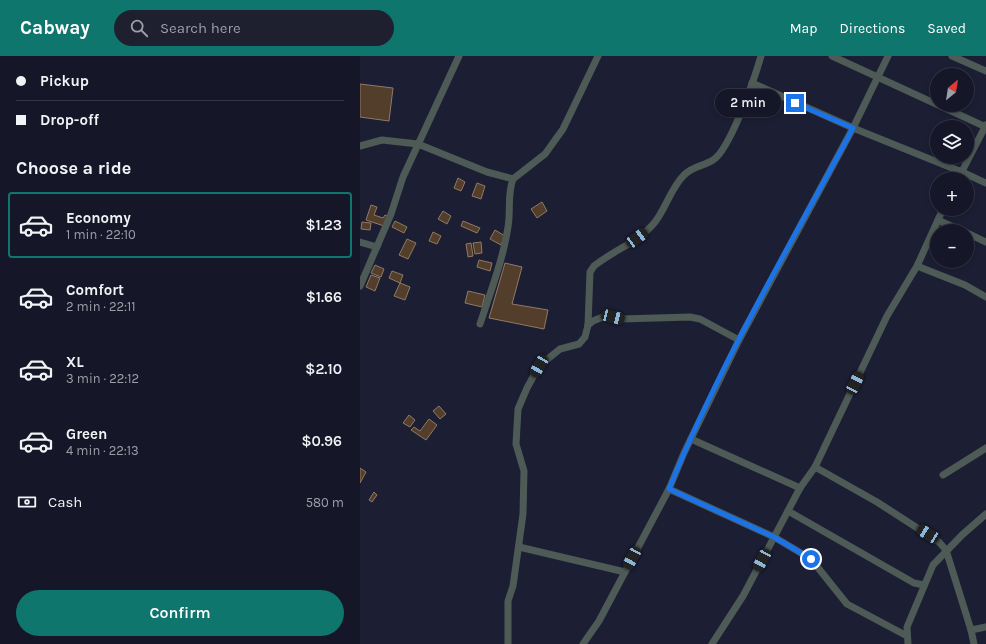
<!DOCTYPE html>
<meta charset="utf-8">
<style>
body{margin:0;font-family:Karla,sans-serif;background:#1e1f2f;color:#f1f3f6;height:100vh;display:flex;flex-direction:column;font-size:15px;white-space:nowrap}
*{box-sizing:border-box;margin:0}
p{font-size:13px;color:#9d9fa7}
.icon{flex:none;width:22px;height:22px;fill:none;stroke:currentColor;stroke-width:2;stroke-linecap:round;stroke-linejoin:round}
.map{position:relative;flex:1;overflow:hidden}
.side{display:flex;flex-direction:column;background:#151627;width:360px}
.side>*{flex:none}
.top-card{display:grid;align-content:center;height:88px;padding:0 16px;background:#151627}
.needle{width:26px;rotate:30deg}
.fabs{position:absolute;left:570px;top:12px;display:grid;gap:8px}
.fabs a{display:grid;place-items:center;width:44px;height:44px;border-radius:50%;background:#151627;box-shadow:0 2px 6px #0003,0 0 0 1px #343544;font-size:20px}
.end{position:absolute;width:18px;height:18px;margin:-9px;border:5px solid #1a73e8;background:#fff;box-shadow:0 0 0 2px #fff}
.from{border-radius:50%}
.bubble{position:absolute;height:28px;border-radius:14px;background:#151627;box-shadow:0 2px 6px #0003,0 0 0 1px #343544;font-size:13px;font-weight:600;line-height:28px;text-align:center}
.car{position:absolute;width:12px;height:24px;margin:-12px -6px;border-radius:5px;box-shadow:0 0 3px 1px #0007;background:linear-gradient(#222 24%,#8ab4d8 0 40%,#222 0 76%,#8ab4d8 0 86%,#222 0)}
.top-card b{display:flex;align-items:center;gap:14px;height:38px;font-size:15px}
.top-card b+b{border-top:1px solid #343544}
.top-card i{width:10px;height:10px;background:#f1f3f6}
ul{padding:0;list-style:none}
li{display:flex;align-items:center;gap:12px;height:66px;margin:0 8px 6px;padding:0 8px;border:2px solid transparent;border-radius:4px}
li div{flex:1}
li b{display:block;font-size:15px}
li em{font-style:normal;font-weight:600}
li.selected{border-color:#0f766e}
li>.icon{width:36px;height:36px;stroke-width:1.5}
h2{padding:0 16px;font-size:18px;line-height:48px}
.pay{display:flex;align-items:center;gap:10px;height:44px;padding:0 16px;font-size:15px}
.pay p{margin-inline-start:auto}
.button{display:flex;gap:8px;margin-top:auto;padding:8px 16px}
.button a{flex:1;height:46px;border-radius:24px;background:#0f766e;color:#fff;font-size:16px;font-weight:600;line-height:46px;text-align:center}
header{display:flex;align-items:center;gap:24px;box-sizing:border-box;height:56px;padding:0 20px;background:#0f766e;color:#fff}
header strong{font-size:19px}
nav{display:flex;gap:22px;margin-inline-start:auto;font-size:14px}
.search{width:280px;height:36px;background:#1e1f2f;display:flex;align-items:center;gap:10px;box-sizing:border-box;padding:0 14px;border-radius:22px;color:#9d9fa7;font-size:15px}
main{display:flex;flex:1;min-height:0}
.map>svg:first-child{display:block}
.building{fill:#523e2a;stroke:#907a64}
.lines{fill:none;stroke-linecap:round;stroke-linejoin:round}
.minor{stroke:#4d5a55;stroke-width:7}
.route{stroke:#1a73e8;stroke-width:5}
</style>
<header>
<strong>Cabway</strong>
<div class="search"><svg class="icon" aria-label="search" viewBox="0 0 24 24"><circle cx="10" cy="10" r="6"/><path d="M15 15l6 6"/></svg>Search here</div>
<nav><a>Map</a><a>Directions</a><a>Saved</a></nav>
</header>
<main>
<section class="side">
<div class="top-card">
<b><i class="from"></i>Pickup</b>
<b><i></i>Drop-off</b>
</div>
<h2>Choose a ride</h2>
<ul>
<li class="selected"><svg class="icon" aria-label="car" viewBox="0 0 24 24"><path d="M5 17H2v-5l4-1 3-4h7l3 4 3 1v5h-3M9 17h6M6 11h13"/><circle cx="7" cy="17" r="2"/><circle cx="17" cy="17" r="2"/></svg><div><b>Economy</b><p>1 min · 22:10</p></div><em>$1.23</em></li>
<li><svg class="icon" aria-label="car" viewBox="0 0 24 24"><path d="M5 17H2v-5l4-1 3-4h7l3 4 3 1v5h-3M9 17h6M6 11h13"/><circle cx="7" cy="17" r="2"/><circle cx="17" cy="17" r="2"/></svg><div><b>Comfort</b><p>2 min · 22:11</p></div><em>$1.66</em></li>
<li><svg class="icon" aria-label="car" viewBox="0 0 24 24"><path d="M5 17H2v-5l4-1 3-4h7l3 4 3 1v5h-3M9 17h6M6 11h13"/><circle cx="7" cy="17" r="2"/><circle cx="17" cy="17" r="2"/></svg><div><b>XL</b><p>3 min · 22:12</p></div><em>$2.10</em></li>
<li><svg class="icon" aria-label="car" viewBox="0 0 24 24"><path d="M5 17H2v-5l4-1 3-4h7l3 4 3 1v5h-3M9 17h6M6 11h13"/><circle cx="7" cy="17" r="2"/><circle cx="17" cy="17" r="2"/></svg><div><b>Green</b><p>4 min · 22:13</p></div><em>$0.96</em></li>
</ul>
<div class="pay"><svg class="icon" aria-label="cash" viewBox="0 0 24 24"><path d="M3 7h18v10H3z"/><circle cx="12" cy="12" r="2"/></svg>Cash<p>580 m</p></div>
<div class="button"><a>Confirm</a></div>
</section>
<div class="map">
<svg width="626" height="588" viewBox="0 0 626 588">
<rect width="100%" height="100%" fill="#1c1e34"/>
<g class="building">
<polygon points="0,28 33,32 29,65 0,61"/>
<polygon points="98,122 105,126 101,135 94,132"/>
<polygon points="117,127 125,130 121,143 112,140"/>
<polygon points="182,146 187,155 177,162 171,153"/>
<polygon points="11,149 17,151 14,159 23,162 25,159 28,160 24,170 6,164"/>
<polygon points="83,155 91,160 87,168 78,163"/>
<polygon points="35,165 47,171 44,177 32,171"/>
<polygon points="103,165 120,172 117,177 101,170"/>
<polygon points="2,166 11,167 10,174 1,173"/>
<polygon points="135,174 145,180 141,189 130,183"/>
<polygon points="73,176 81,180 77,188 69,185"/>
<polygon points="47,183 56,187 48,203 39,199"/>
<polygon points="121,186 122,197 115,198 113,187"/>
<polygon points="111,187 113,200 108,201 106,188"/>
<polygon points="119,204 132,207 130,215 117,211"/>
<polygon points="145,207 162,211 152,248 188,254 184,273 129,262"/>
<polygon points="15,209 24,213 21,221 11,217"/>
<polygon points="32,215 43,219 40,227 29,222"/>
<polygon points="11,219 20,222 15,235 6,231"/>
<polygon points="40,227 50,231 45,244 34,240"/>
<polygon points="108,235 125,239 122,251 105,247"/>
<polygon points="79,350 86,358 80,363 73,355"/>
<polygon points="49,359 55,364 50,371 43,367"/>
<polygon points="69,363 77,369 66,384 51,374 54,371 60,375"/>
<polygon points="0,412 6,416 0,427"/>
<polygon points="14,436 17,439 12,446 9,444"/>
</g>
<g class="lines">
<g class="minor">
<polyline points="472,0 626,71"/>
<polyline points="592,0 626,15"/>
<polyline points="392,27 493,72 602,116 626,127"/>
<path d="M0,90L22,84L58,88L127,116L153,123C147,139 151,154 148,171C143,204 130,237 120,268"/>
<polyline points="153,123 185,98 203,73 238,0"/>
<polyline points="598,123 626,69"/>
<polyline points="578,164 602,175"/>
<polyline points="607,177 626,186"/>
<polyline points="0,186 17,191"/>
<polyline points="557,210 605,229 626,241"/>
<polyline points="0,230 31,158 43,121 99,0"/>
<polyline points="228,269 233,265 245,260 261,263 330,261 340,263 379,284"/>
<polyline points="331,383 440,432"/>
<polyline points="455,411 517,446 579,486 586,494 611,574 614,588"/>
<polyline points="583,419 626,392"/>
<polyline points="309,433 414,481 451,503 487,548 547,580"/>
<polyline points="428,455 554,527 564,529"/>
<polyline points="159,491 265,516"/>
<polyline points="611,574 626,571"/>
<path d="M148,588V545L153,530L163,458L164,415L156,388L158,353L167,332L179,310L200,293L219,288L225,281L228,269L230,216L234,210C254,194 279,186 295,166C306,152 311,132 324,119C333,110 344,110 353,104C370,94 395,21 401,0"/>
<polyline points="223,588 239,565 309,433 324,397 379,284 493,72 528,0"/>
<polyline points="352,588 383,540 440,432 455,411 527,260 557,210 583,153"/>
<polyline points="548,588 547,571 573,509 602,479 626,458"/>
</g>
</g>
<g class="lines">
<path class="route" d="M435,47L493,72C429,191 360,308 309,433L414,481L451,503"/>
</g>
</svg>
<div class="fabs">
<a><svg class="needle" viewBox="-14 -14 28 28"><path d="M0-13l5 13h-10z" fill="#e53935"/><path d="M0 13l5-13h-10z" fill="#9d9fa7"/></svg></a>
<a><svg class="icon" aria-label="layers" viewBox="0 0 24 24"><path d="M12 4l9 5-9 5-9-5zM3 14l9 5 9-5"/></svg></a>
<a>+</a>
<a>−</a>
</div>
<i class="end from" style="left:451px;top:503px"></i>
<i class="end" style="left:435px;top:47px"></i>
<div class="bubble" style="left:355px;top:33px;width:66px">2 min</div>
<i class="car" style="left:277px;top:182px;rotate:54deg"></i>
<i class="car" style="left:253px;top:261px;rotate:104deg"></i>
<i class="car" style="left:179px;top:310px;rotate:210deg"></i>
<i class="car" style="left:495px;top:327px;rotate:26deg"></i>
<i class="car" style="left:568px;top:478px;rotate:302deg"></i>
<i class="car" style="left:272px;top:502px;rotate:208deg"></i>
<i class="car" style="left:402px;top:504px;rotate:208deg"></i>
</div>
</main>
